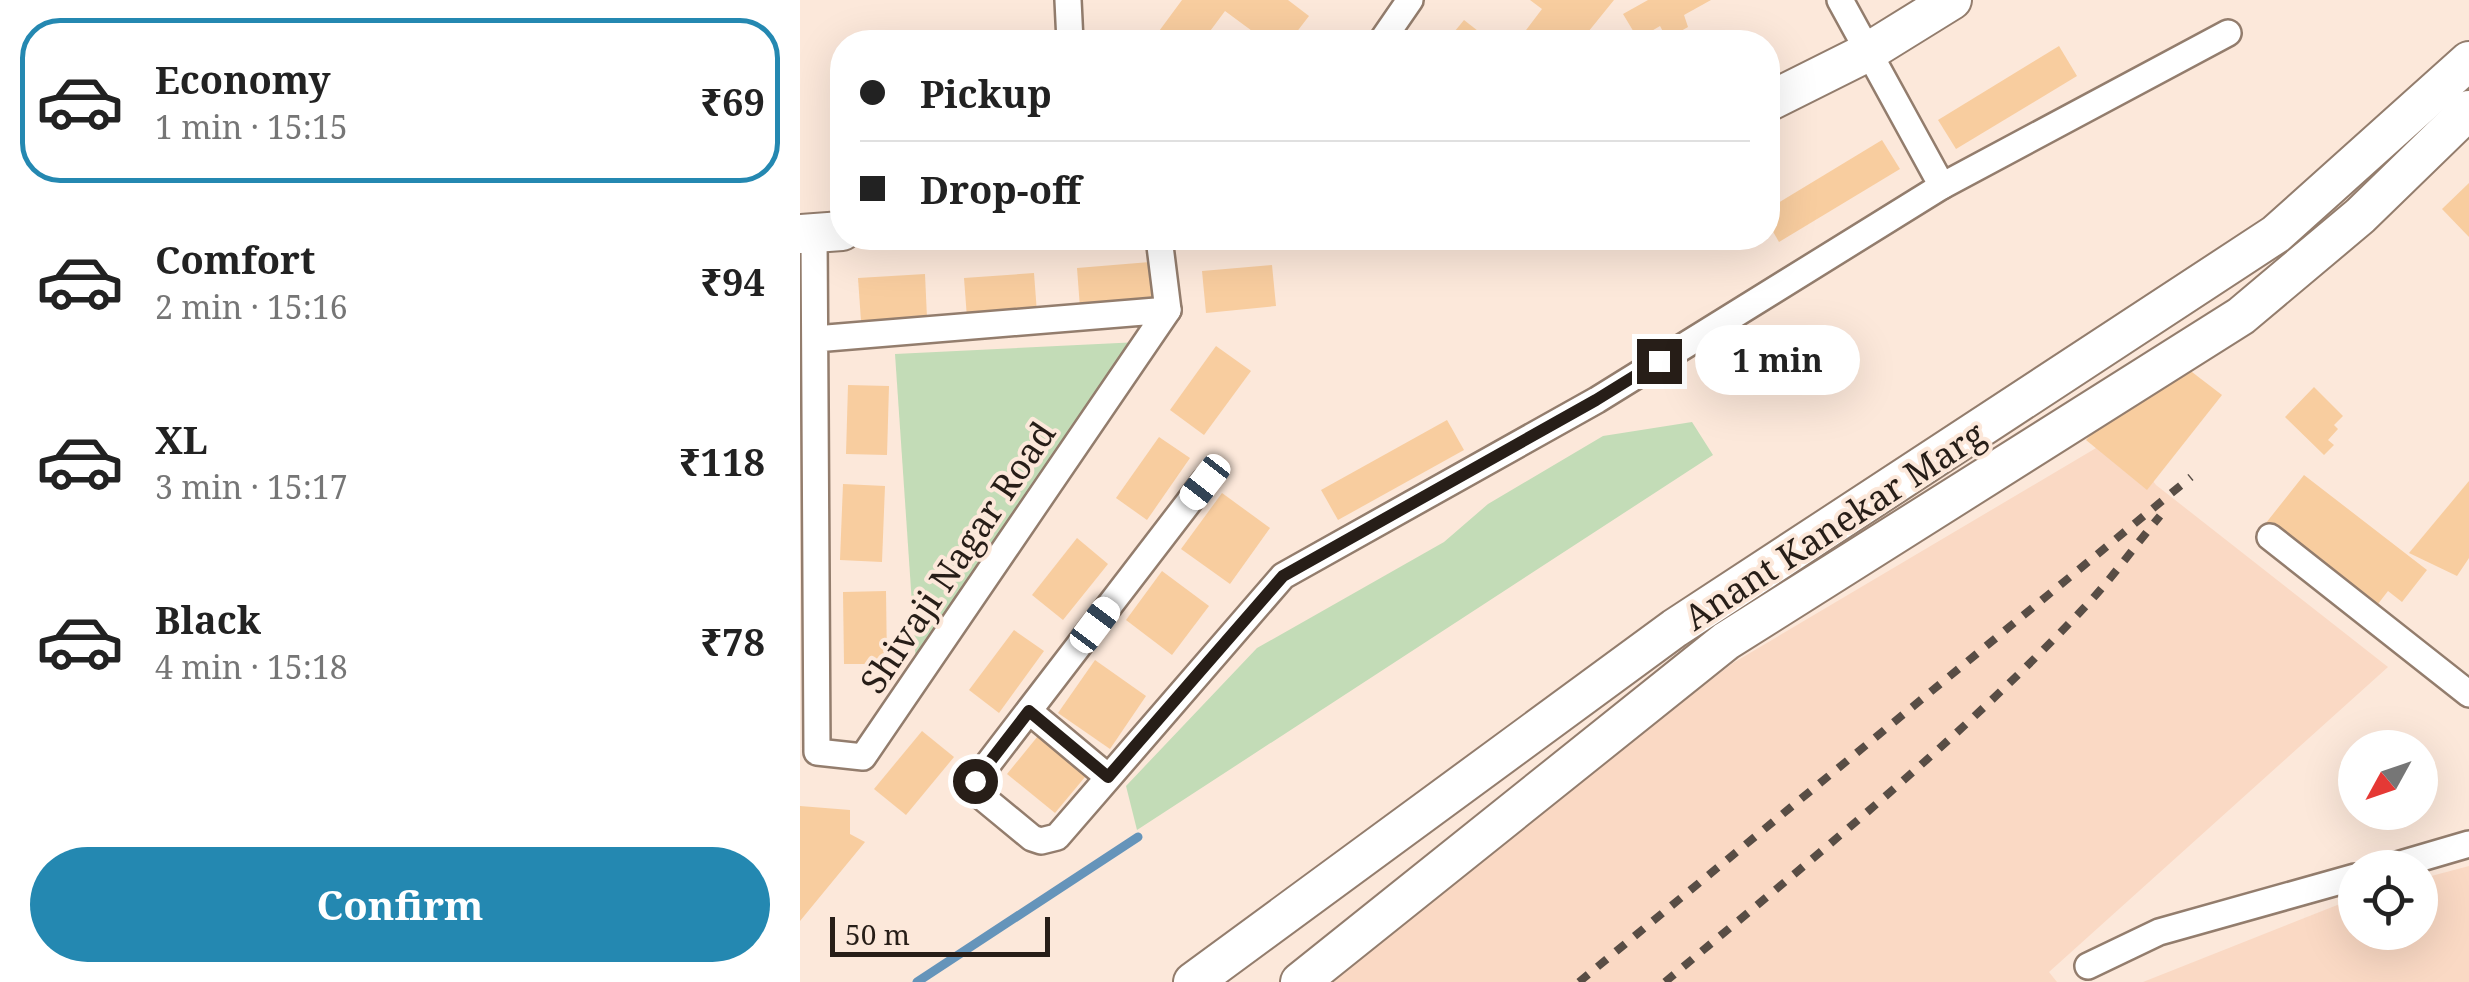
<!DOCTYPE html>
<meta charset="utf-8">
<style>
body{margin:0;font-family:"Noto Serif",serif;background:#f6f6f6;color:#222;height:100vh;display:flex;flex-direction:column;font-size:38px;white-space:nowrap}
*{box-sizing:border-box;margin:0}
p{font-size:32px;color:#767676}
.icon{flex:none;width:55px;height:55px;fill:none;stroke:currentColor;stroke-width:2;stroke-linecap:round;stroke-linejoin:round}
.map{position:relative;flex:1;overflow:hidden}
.panel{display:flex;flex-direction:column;background:#fff;width:800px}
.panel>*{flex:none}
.banner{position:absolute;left:30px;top:30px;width:950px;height:220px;border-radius:40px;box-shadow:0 10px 40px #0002;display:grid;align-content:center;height:220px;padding:0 30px;background:#fff}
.needle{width:65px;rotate:230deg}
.buttons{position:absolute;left:1538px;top:730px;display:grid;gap:20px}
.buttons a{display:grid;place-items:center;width:100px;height:100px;border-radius:50%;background:#fff;box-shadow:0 10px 40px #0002;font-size:50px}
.scale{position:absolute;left:30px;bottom:25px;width:220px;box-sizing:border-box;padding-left:10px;border:5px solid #271e18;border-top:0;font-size:28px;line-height:35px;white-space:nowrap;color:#271e18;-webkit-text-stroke:8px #fce8da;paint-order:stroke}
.end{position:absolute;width:45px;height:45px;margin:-22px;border:12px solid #271e18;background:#fff;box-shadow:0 0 0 5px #fff}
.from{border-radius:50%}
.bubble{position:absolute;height:70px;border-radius:35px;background:#fff;box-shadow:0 10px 40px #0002;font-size:32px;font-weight:700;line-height:70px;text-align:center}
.car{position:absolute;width:30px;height:60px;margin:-30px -15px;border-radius:12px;box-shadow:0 0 8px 2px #0007;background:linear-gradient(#fff 24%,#345 0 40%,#fff 0 76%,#345 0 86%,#fff 0)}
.banner b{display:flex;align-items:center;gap:35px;height:95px;font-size:38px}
.banner b+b{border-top:2px solid #e0e0e0}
.banner i{width:25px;height:25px;background:#222}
ul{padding:18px 0 0;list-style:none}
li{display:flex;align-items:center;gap:30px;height:165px;margin:0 20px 15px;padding:0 10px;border:5px solid transparent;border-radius:40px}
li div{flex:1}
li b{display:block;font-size:38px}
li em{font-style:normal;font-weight:700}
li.on{border-color:#2488b1}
li>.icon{width:90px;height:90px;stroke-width:1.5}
.button{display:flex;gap:20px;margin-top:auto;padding:20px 30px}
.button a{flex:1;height:115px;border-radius:60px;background:#2488b1;color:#fff;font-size:40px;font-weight:700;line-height:115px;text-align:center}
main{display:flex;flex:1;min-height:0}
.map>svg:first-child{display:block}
.built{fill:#fad9c4}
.green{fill:#c3dcb7}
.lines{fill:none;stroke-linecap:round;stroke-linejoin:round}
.stream{stroke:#6594ba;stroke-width:9}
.building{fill:#f8cd9f}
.street-casing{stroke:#937d6d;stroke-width:30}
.secondary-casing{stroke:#937d6d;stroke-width:42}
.street{stroke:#fff;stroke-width:25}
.secondary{stroke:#fff;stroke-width:38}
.rail{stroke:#584d45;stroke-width:8;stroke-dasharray:12 12;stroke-linecap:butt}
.route{stroke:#271e18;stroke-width:12}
.labels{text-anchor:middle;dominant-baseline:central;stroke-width:8;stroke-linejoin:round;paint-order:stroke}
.street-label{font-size:35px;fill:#271e18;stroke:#fce8da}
</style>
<main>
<section class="panel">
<ul>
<li class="on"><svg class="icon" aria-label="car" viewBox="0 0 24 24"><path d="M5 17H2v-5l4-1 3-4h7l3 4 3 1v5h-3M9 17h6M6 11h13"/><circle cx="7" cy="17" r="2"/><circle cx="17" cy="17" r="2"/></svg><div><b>Economy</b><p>1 min · 15:15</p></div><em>₹69</em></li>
<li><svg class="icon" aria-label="car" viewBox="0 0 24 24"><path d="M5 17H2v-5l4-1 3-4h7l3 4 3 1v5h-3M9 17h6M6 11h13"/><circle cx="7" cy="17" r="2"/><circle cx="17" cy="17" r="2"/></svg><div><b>Comfort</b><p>2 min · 15:16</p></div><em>₹94</em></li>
<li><svg class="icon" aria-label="car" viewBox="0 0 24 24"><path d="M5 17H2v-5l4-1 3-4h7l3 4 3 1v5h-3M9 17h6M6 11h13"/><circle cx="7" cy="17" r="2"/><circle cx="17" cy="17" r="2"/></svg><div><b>XL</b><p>3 min · 15:17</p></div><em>₹118</em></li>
<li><svg class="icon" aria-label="car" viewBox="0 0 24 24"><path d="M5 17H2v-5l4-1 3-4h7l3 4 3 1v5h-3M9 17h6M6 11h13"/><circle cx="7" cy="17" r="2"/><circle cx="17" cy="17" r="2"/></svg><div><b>Black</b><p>4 min · 15:18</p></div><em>₹78</em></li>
</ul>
<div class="button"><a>Confirm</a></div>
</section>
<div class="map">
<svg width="1669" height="982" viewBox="0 0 1669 982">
<rect width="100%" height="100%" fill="#fce8da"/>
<g class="built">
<polygon points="1318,435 1356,485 1588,667 1249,972 1257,982 519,982 933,663"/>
<polygon points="1669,866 1669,982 1343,982 1555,898 1555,932 1620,932 1620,879"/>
</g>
<g class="green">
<polygon points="360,341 116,663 95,354"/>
<polygon points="892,422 913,455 337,830 326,786 457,648 644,542 688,504 803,436"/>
</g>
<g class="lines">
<polyline class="stream" points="117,982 338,837"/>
</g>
<g class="building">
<polygon points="382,0 488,0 509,16 489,42 467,42 425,11 402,42 351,42"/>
<polygon points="730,0 814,0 780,42 717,42 742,9"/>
<polygon points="848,0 911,0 884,15 888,27 867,39 860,26 838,39 823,14"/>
<polygon points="664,20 692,42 646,42"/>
<polygon points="1259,46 1277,76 1156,149 1138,120"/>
<polygon points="1082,140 1100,169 979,242 968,223 968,209"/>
<polygon points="1669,183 1669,237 1642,209"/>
<polygon points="350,262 353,304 280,308 277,268"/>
<polygon points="472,265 476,306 406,313 402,271"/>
<polygon points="234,273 237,313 167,318 164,278"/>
<polygon points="125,274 127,318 61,321 58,278"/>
<polygon points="416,346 451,371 404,435 370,410"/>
<polygon points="1388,369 1422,395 1347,490 1286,440 1298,427"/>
<polygon points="48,385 89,386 87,455 46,454"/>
<polygon points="1514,387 1543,416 1534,425 1538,429 1528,440 1534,445 1524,455 1485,417"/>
<polygon points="647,420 664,450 538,520 521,490"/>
<polygon points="359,437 390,458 347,520 316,498"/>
<polygon points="1504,475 1627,570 1602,602 1588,591 1571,613 1462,528"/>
<polygon points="1669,481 1669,558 1657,576 1609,553"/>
<polygon points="43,484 85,486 82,562 40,560"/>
<polygon points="422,493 470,528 430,584 381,549"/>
<polygon points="277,538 308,564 263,620 232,595"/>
<polygon points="362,571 409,606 372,655 326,620"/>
<polygon points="86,591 87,664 44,664 43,592"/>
<polygon points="214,630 244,651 199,713 169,690"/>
<polygon points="295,660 346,696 310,749 258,713"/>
<polygon points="122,731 154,757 106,815 74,789"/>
<polygon points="242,731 290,771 255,813 207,774"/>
<polygon points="0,806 50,810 50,834 65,842 0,921"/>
</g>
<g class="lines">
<g class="street-casing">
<g id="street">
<polyline points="268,0 270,42"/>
<polyline points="581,42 610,0"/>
<polyline points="1142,186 1428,33"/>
<polyline points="14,233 17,752 63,757 368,310 15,339"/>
<polyline points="359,238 368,310"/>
<polyline points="405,481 175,781 175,791 232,838 241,841 257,837 483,576 797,400 1142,186 1040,0"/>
<polyline points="1470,537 1669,694"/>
<polyline points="229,711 308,777"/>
<polyline points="1587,868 1669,844"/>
<polyline points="1288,966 1359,932 1555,877"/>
</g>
</g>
<g class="secondary-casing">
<g id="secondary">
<polyline points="968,102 1068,52 1152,0"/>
<polyline points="0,234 42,231"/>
<polyline points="393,982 875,628 1476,234 1669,61"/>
<polyline points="500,982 926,641 1441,316 1560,216 1669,110"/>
</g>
</g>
<use href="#street" class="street"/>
<use href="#secondary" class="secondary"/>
<g class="rail">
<polyline points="779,982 1391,477"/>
<path d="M865,982C1007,863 1154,745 1282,610C1310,581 1334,547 1360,516"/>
</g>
</g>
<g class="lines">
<polyline class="route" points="175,781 229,711 308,777 483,576 796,400 859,361"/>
</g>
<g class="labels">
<g class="street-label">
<text transform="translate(1034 525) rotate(-33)">Anant Kanekar Marg</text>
<text transform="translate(157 557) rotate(-56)">Shivaji Nagar Road</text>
</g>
</g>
</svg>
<div class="buttons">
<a><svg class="needle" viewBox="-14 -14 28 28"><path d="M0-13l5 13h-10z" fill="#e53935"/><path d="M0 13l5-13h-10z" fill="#767676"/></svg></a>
<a><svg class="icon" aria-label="locate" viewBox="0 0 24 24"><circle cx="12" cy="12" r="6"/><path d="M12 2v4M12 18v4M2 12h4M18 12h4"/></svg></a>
</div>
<div class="scale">50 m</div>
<i class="end from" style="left:175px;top:781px"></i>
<i class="end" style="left:859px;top:361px"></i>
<div class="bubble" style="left:895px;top:325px;width:165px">1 min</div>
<i class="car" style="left:405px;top:482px;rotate:218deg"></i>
<i class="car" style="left:295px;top:625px;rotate:37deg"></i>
<div class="banner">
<b><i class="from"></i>Pickup</b>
<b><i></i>Drop-off</b>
</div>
</div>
</main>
